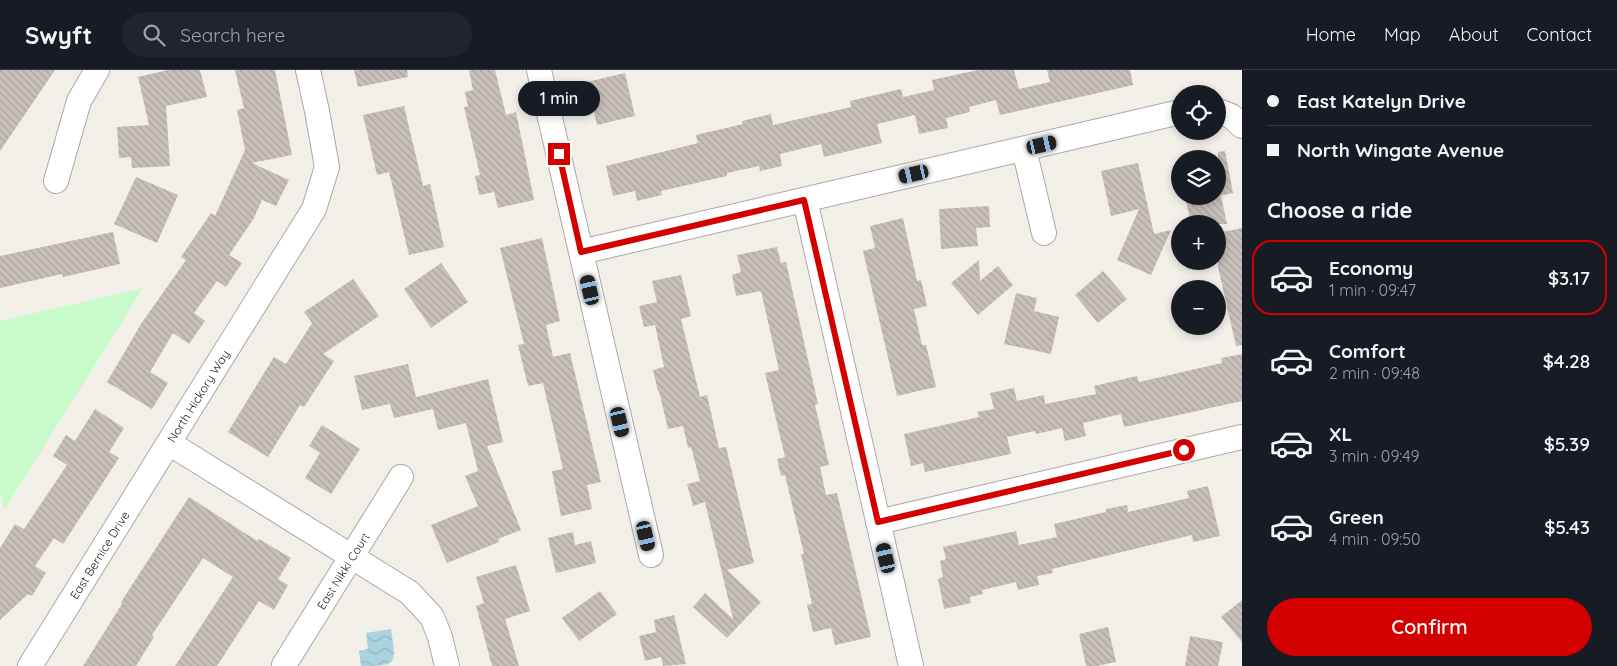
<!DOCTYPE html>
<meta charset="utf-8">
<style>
body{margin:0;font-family:Quicksand,sans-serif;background:#20242c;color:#f1f3f6;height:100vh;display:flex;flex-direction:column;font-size:19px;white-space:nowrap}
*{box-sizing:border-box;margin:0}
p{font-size:16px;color:#9ea1a6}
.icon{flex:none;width:28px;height:28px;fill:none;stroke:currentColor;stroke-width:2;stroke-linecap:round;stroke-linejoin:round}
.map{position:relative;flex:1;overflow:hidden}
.details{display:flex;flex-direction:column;background:#171b24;width:375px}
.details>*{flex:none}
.top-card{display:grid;align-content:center;height:110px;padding:0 25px;background:#171b24}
.fabs{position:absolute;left:1171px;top:15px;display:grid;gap:10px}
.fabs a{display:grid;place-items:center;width:55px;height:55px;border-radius:50%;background:#171b24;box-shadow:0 2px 8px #0003;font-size:25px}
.end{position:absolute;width:22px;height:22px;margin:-11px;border:6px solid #d40000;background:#fff;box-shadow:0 0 0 2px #fff}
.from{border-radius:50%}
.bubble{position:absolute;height:35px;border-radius:18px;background:#171b24;box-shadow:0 2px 8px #0003;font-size:16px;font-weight:600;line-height:35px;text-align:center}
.car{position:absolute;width:15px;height:30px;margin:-15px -8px;border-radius:6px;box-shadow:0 0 4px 1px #0007;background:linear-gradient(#222 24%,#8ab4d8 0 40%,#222 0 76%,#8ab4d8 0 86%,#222 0)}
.top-card b{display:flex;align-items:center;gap:18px;height:48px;font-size:19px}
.top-card b+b{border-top:1px solid #363941}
.top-card i{width:12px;height:12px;background:#f1f3f6}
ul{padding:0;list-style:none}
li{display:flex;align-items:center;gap:15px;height:75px;margin:0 10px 8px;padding:0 15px;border:2px solid transparent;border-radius:20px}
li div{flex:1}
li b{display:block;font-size:19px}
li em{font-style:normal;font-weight:600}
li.current{border-color:#d40000}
li>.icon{width:45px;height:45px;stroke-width:1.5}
h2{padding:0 25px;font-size:22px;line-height:60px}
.primary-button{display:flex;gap:10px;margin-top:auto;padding:10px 25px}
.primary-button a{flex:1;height:58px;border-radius:30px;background:#d40000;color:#fff;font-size:20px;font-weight:600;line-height:58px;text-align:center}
header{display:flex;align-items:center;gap:30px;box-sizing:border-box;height:70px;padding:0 25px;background:#171b24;border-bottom:1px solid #363941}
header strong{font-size:24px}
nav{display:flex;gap:28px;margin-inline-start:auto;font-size:18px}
.search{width:350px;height:45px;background:#20242c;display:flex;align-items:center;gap:12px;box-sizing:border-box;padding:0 18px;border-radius:28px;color:#9ea1a6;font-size:19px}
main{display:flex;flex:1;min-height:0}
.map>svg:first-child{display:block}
.park{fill:#c8facc}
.water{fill:url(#water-waves)}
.building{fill:url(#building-back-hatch)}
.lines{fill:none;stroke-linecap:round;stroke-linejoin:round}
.minor-casing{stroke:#a9a9a9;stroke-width:26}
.minor{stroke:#fff;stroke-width:24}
.route{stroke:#d40000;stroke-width:6}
.labels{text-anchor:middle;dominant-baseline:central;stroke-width:5;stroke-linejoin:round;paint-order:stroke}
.street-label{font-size:12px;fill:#222;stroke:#fff}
</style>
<header>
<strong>Swyft</strong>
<div class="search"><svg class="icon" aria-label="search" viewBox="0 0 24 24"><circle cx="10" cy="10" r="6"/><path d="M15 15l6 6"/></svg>Search here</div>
<nav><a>Home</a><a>Map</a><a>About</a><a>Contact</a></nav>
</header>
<main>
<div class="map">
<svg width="1242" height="596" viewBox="0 0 1242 596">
<defs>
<pattern id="water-waves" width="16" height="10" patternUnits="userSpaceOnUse" patternTransform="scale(1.25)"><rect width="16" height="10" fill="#aad3df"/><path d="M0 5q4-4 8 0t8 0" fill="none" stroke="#92b5bf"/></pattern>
<pattern id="building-back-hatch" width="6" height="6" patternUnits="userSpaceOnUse" patternTransform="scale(1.25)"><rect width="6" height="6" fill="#c7bfb8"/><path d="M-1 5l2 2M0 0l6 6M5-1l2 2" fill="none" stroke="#aba49e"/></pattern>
</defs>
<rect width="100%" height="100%" fill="#f2efe9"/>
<polygon class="park" points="143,218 4,440 0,421 0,251"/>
<path class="water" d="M391,559C396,594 399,596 361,596L359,581L368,579L366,563Z"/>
<g class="building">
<polygon points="0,0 55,0 0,81"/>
<polygon points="168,0 200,0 207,27 166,36 170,96 132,98 131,87 119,88 117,57 149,55 138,7"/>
<polygon points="235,0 275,0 292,85 252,93 289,110 276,136 262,130 254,148 229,185 242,193 226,217 217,211 194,243 205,251 189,274 173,263 150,302 168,313 152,339 107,312 141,254 186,190 181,187 211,143 215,146 245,80 237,40 244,38"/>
<polygon points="354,0 407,0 408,7 358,17"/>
<polygon points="469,0 495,0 506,45 516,42 534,130 498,138 494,122 479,125 475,106 480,105 464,37 468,36 465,22 473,20"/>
<polygon points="978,0 1014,0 1019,19 1050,12 1047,0 1130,0 1133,15 1000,45 996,30 969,37 970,42 946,48 948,58 919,64 915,45 877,54 882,73 824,87 821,74 780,84 782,96 760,101 759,96 727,103 727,106 661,121 662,125 637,131 635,121 613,126 606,96 698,73 696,65 743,54 742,51 771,44 773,55 851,37 850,31 901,19 903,27 934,20 932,10"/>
<polygon points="625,3 635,46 597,55 587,12"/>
<polygon points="404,36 423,116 430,114 444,177 409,185 389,102 377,105 363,45"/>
<polygon points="1225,81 1233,123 1218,126 1218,82"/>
<polygon points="1138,93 1154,164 1171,160 1151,205 1117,190 1139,139 1111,146 1101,101"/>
<polygon points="136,107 178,125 157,173 114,154"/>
<polygon points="1185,126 1221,126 1227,154 1191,154"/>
<polygon points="989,136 990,157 976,158 978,176 941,179 939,139"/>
<polygon points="903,148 917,211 921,210 927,236 914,239 922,275 926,275 936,317 897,326 863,181 875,178 870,156"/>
<polygon points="1242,158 1242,275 1236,276 1218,197 1218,163"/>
<polygon points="113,162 120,194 63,207 62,204 0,218 0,186"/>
<polygon points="542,168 560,251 546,255 553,287 570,283 601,412 587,415 592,439 561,446 552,401 563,399 543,313 528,316 518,275 524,274 500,178"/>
<polygon points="777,177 781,193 786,192 818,334 815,335 829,395 820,397 826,425 837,423 871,567 835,575 831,558 813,562 807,535 812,534 801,484 804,484 785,405 781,406 777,389 785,387 765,303 779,300 761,221 736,226 732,205 741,202 737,185"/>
<polygon points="979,190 980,211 998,196 1013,215 978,245 951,213"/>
<polygon points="441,193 468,232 431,258 404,219"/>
<polygon points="1103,201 1127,229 1098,253 1075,225"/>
<polygon points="681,205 691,246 681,249 700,327 707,325 719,378 726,377 754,493 727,500 761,532 727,568 693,537 705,523 733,549 705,432 693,436 687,414 700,411 691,377 688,378 683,356 668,359 659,321 658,321 653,300 664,297 655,255 644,257 639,236 657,232 652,211"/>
<polygon points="353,209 379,246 323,284 334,291 304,337 300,335 268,387 228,362 274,287 286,294 312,253 304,242"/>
<polygon points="1016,223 1037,228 1034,241 1059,247 1051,284 1004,274"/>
<polygon points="1242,284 1242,331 1124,357 1121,344 1083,353 1086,366 1065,371 1062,358 1036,364 1035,361 1007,367 1011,384 925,402 923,393 911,396 904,364 979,347 977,342 994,339 990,323 1014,318 1017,331 1044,325 1045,334 1096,324 1094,316 1137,306 1139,312 1222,293 1221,288"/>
<polygon points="408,294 416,327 488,309 503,372 487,376 521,460 498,469 499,472 447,493 431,455 478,436 465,406 478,401 466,353 438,360 433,339 394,348 390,334 362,340 354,306"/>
<polygon points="95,339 124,358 109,382 119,388 63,474 54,468 35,496 46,503 32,526 28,524 0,550 0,478 15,454 24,459 67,395 53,386 66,365 75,371"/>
<polygon points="322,355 360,379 331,424 305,408 320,383 309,376"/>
<polygon points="1208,416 1220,466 1193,472 1192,465 1052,499 1053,503 1037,506 1039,515 1018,520 1016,512 982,520 983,524 970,527 971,533 944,539 938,509 943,507 940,491 946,489 943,477 1016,461 1019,475 1057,467 1054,454 1106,442 1106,439 1127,435 1128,442 1189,428 1187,421"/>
<polygon points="189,427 257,471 259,469 291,488 278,509 288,515 274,540 259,531 217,596 175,596 233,507 203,488 152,565 154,567 136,596 83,596 122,534 121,532"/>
<polygon points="573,462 575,475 591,471 596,493 556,503 548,468"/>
<polygon points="516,495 530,541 505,549 519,596 492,596 476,536 484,533 476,507"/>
<polygon points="600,521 617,544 579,571 562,548"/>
<polygon points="1242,530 1242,572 1221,547"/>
<polygon points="674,545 686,594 663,596 661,587 645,591 639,566 656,562 654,550"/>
<polygon points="1108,557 1116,592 1097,596 1086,596 1079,564"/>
<polygon points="1190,566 1223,572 1218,596 1185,596"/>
</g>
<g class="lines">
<g class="minor-casing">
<g id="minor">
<polyline points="539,0 651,485"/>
<polyline points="1218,41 1231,46 1242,56"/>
<polyline points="1024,79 1044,163"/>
<polyline points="56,111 79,31 97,0"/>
<polyline points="805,130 911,596"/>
<polyline points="581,182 1180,42"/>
<polyline points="169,373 410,523 432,547 440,567 447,596"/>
<polyline points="878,452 1242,367"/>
<path id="s1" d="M284,595L401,407"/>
<path id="s2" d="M30,596L314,139L327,97L317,41L308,0"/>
</g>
</g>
<use href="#minor" class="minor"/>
</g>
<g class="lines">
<polyline class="route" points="559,84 581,182 804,130 878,452 1184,380"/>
</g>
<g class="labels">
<g class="street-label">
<text stroke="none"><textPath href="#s2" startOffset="318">North Hickory Way</textPath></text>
<text stroke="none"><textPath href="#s2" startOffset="131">East Bernice Drive</textPath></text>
<text stroke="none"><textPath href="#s1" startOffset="111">East Nikki Court</textPath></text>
</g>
</g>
</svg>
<div class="fabs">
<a><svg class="icon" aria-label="locate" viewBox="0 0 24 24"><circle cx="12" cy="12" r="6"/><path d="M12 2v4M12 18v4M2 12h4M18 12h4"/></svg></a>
<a><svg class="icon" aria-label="layers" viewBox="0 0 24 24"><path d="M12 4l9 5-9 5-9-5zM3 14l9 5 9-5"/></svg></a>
<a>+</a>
<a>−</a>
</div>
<i class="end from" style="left:1184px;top:380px"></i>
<i class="end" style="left:559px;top:84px"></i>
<div class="bubble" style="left:518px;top:11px;width:82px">1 min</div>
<i class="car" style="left:1042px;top:75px;rotate:77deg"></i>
<i class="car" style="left:914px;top:104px;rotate:257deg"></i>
<i class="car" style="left:590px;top:220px;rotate:347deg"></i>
<i class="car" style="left:620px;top:352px;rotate:167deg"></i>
<i class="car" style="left:646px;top:466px;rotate:167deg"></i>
<i class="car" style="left:886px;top:488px;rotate:347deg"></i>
</div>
<section class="details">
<div class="top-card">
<b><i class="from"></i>East Katelyn Drive</b>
<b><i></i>North Wingate Avenue</b>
</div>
<h2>Choose a ride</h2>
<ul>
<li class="current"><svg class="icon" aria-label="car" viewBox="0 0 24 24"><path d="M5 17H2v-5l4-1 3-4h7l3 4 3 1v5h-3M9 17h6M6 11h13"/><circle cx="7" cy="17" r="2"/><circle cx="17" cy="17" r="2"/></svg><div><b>Economy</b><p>1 min · 09:47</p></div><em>$3.17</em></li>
<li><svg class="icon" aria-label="car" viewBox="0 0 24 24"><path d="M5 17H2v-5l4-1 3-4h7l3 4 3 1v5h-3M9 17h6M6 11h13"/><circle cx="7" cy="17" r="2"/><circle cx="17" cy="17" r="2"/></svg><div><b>Comfort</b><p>2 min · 09:48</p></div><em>$4.28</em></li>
<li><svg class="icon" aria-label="car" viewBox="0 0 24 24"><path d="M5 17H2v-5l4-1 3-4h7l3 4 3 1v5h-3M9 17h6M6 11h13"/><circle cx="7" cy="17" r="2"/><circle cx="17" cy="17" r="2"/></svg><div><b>XL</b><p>3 min · 09:49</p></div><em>$5.39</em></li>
<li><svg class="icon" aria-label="car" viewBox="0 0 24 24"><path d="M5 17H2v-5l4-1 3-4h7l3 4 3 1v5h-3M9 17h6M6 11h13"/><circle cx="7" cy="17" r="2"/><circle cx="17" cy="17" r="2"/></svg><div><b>Green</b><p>4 min · 09:50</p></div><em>$5.43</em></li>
</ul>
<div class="primary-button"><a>Confirm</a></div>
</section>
</main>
